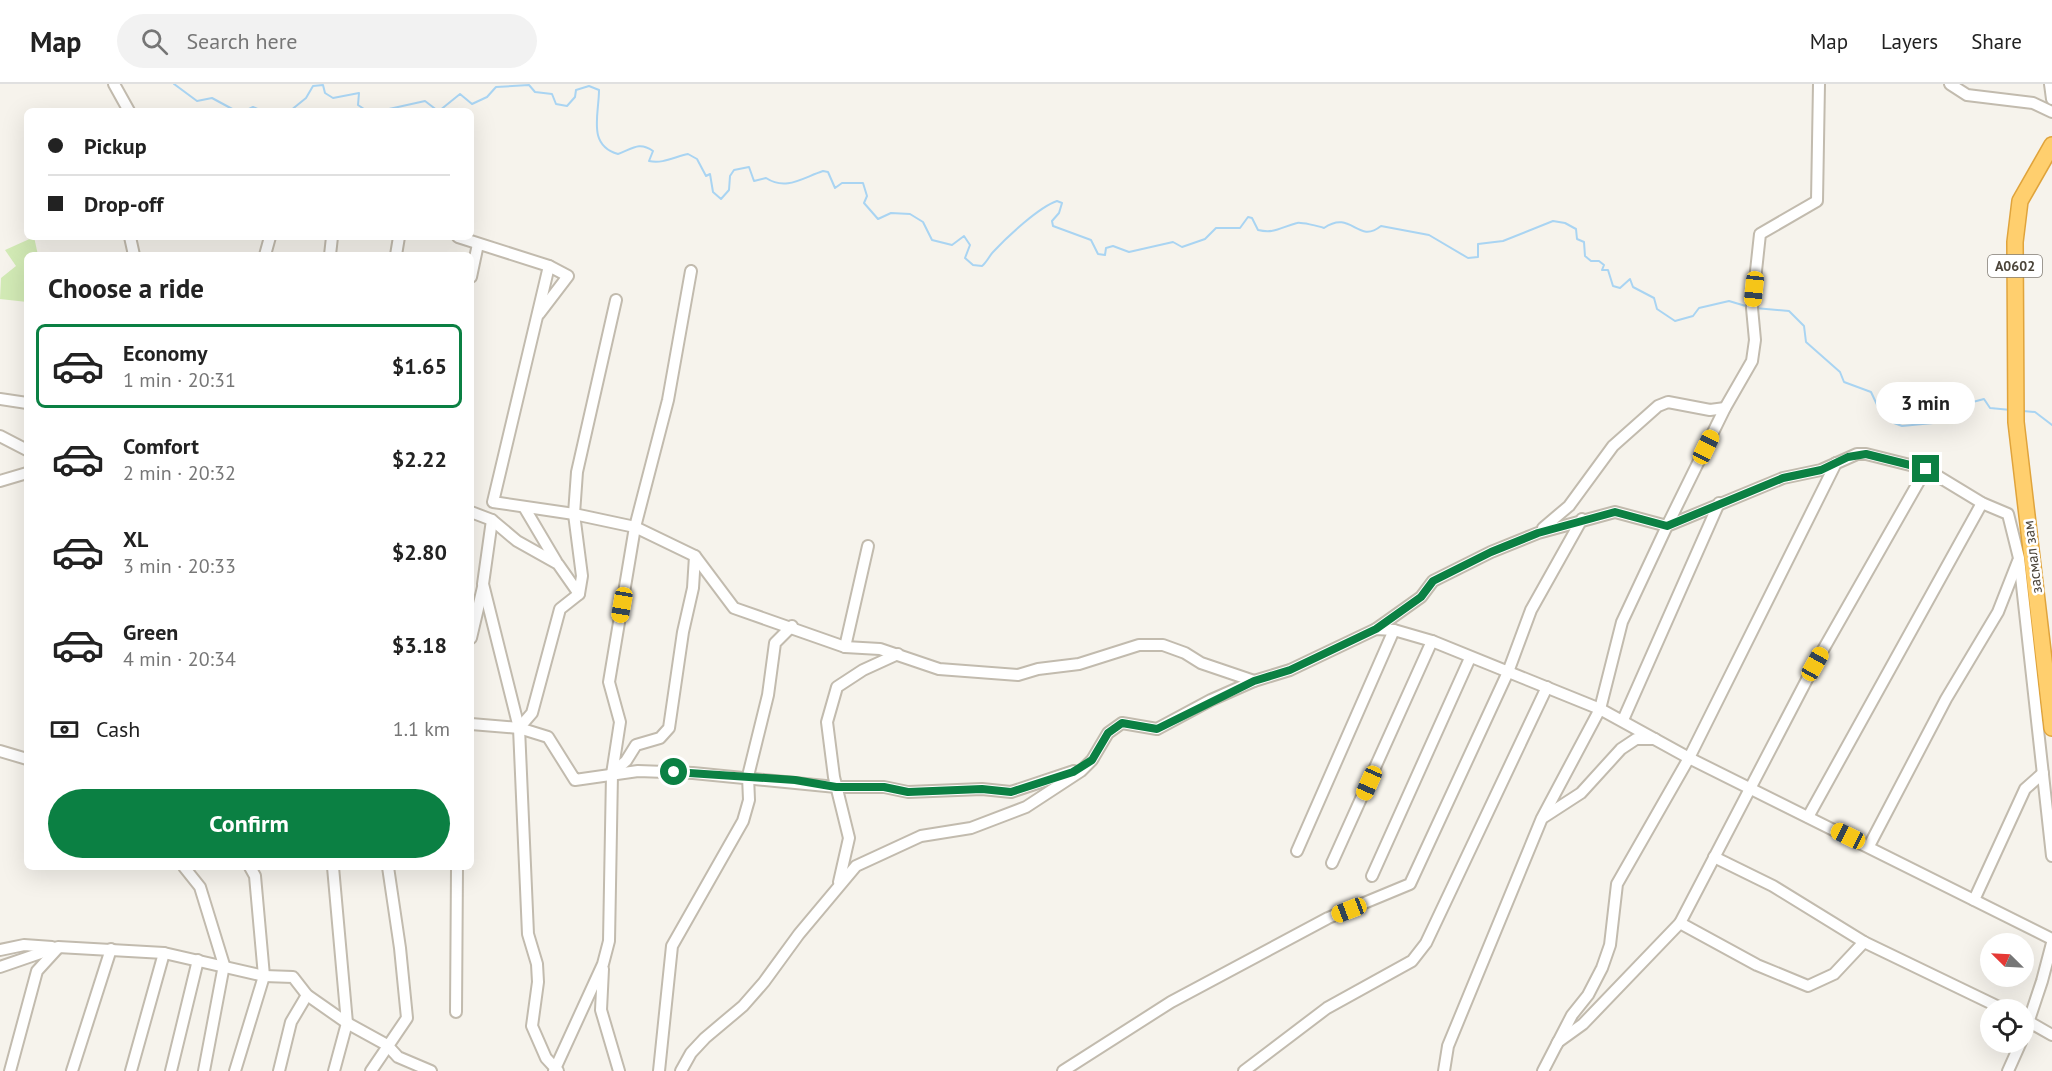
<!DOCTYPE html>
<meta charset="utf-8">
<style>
body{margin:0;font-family:"PT Sans",sans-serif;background:#f2f2f2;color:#222;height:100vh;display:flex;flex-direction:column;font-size:22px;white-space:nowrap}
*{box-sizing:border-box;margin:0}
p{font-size:20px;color:#767676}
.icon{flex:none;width:33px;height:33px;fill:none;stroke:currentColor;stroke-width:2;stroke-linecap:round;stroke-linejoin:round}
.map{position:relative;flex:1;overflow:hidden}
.sheet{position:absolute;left:24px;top:168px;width:450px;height:618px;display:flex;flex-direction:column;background:#fff;border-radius:9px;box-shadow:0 6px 24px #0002}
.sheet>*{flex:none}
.hud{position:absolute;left:24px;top:24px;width:450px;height:132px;border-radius:9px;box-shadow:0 6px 24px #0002;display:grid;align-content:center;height:132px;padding:0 24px;background:#fff}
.needle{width:39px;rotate:294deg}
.fabs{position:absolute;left:1980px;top:849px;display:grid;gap:12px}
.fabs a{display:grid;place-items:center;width:54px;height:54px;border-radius:50%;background:#fff;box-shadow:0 6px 24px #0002;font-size:30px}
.end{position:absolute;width:27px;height:27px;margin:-14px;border:8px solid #0b8043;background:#fff;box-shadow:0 0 0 3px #fff}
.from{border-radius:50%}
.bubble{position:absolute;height:42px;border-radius:21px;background:#fff;box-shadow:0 6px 24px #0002;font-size:20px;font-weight:600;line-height:42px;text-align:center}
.car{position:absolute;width:18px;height:36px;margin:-18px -9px;border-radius:8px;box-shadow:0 0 4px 2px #0007;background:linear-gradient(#f5c518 24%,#345 0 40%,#f5c518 0 76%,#345 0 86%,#f5c518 0)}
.hud b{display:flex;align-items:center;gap:21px;height:57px;font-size:22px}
.hud b+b{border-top:2px solid #e0e0e0}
.hud i{width:15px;height:15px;background:#222}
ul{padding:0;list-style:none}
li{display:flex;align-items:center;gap:18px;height:84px;margin:0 12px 9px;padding:0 12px;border:3px solid transparent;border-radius:9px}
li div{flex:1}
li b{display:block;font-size:22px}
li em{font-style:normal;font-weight:600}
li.active{border-color:#0b8043}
li>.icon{width:54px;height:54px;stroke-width:1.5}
h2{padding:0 24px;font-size:27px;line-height:72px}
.pay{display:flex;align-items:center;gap:15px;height:66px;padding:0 24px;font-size:22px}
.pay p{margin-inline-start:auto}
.action{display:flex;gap:12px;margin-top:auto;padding:12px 24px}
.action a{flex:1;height:69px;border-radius:36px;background:#0b8043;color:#fff;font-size:24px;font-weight:600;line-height:69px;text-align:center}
header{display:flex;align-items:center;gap:36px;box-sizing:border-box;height:84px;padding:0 30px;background:#fff;border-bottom:2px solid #e0e0e0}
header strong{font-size:28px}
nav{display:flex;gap:33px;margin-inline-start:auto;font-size:21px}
.search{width:420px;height:54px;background:#f2f2f2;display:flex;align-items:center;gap:15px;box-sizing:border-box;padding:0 21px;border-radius:33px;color:#767676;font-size:22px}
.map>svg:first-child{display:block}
.green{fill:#d2eab5}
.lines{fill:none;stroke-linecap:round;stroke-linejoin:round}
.stream{stroke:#a9d4f2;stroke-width:2}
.minor-casing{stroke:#c2bbae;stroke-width:14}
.highway-casing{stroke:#e0a43c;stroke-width:18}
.minor{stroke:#fff;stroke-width:10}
.highway{stroke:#ffcf6e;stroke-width:15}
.route{stroke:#0b8043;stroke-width:8}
.labels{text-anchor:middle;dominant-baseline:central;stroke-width:5;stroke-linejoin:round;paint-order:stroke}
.shield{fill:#fff;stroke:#817c74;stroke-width:1.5}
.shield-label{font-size:14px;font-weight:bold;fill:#4b4439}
.street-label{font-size:15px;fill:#4b4439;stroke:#fff}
</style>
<header>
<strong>Map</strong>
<div class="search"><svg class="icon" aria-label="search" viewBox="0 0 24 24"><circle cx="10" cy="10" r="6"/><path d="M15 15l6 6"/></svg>Search here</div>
<nav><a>Map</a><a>Layers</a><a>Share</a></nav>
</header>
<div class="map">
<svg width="2052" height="987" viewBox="0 0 2052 987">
<rect width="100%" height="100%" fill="#f6f3ec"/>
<polygon class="green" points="34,153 38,171 27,171 27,218 0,215 1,194 16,182 5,166"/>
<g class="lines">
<g class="stream">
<polyline points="174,0 197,17 212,14 236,27"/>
<polyline points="245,27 253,23 262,27"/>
<polyline points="290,27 306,14 313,2 323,1 325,9 333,14 359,9 358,21 367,27"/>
<polyline points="380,27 425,17 438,27"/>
<path d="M439,27L460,10L472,20L487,13L496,3L529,1L535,8L552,10L556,20L567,22L575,13L576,6L589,2L599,6C599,31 587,61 618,70C632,65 639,57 653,67L649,77C663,80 674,73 688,70L697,75L706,92L710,90L713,108L721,115L729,106L730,92L734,86L749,83L754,97L766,94C786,107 802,94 823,87L828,88L835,104L842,99H863L867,112L864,119L878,135L891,129L910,130L923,138L932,156L952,161L964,152L970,161L965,174L973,181L982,182C987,178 989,172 994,167C1007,153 1039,123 1057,117L1062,119L1059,129L1052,137L1053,142L1091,156L1098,170L1105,171L1106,164L1113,162L1129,168L1173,158L1182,163L1205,155L1216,144H1240L1248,133L1252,134L1258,146C1275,150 1281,143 1297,139C1300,138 1319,142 1324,144C1352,125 1357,161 1381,142L1429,151L1468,174L1478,173V160L1503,157L1553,137L1565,139L1576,145L1577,155L1584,158L1585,172L1591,177H1599L1604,181L1602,186H1608L1613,202L1620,204L1630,195L1633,203L1654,214L1657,225L1675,237L1693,232L1699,224L1729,217L1749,223"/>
<polyline points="1755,224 1789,227 1804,242 1806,258 1840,288 1844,298 1871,308 1880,327 1892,334 1894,339 1902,342 1933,339 1939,327 1984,315 1990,324 2011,326"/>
<polyline points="2023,327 2035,328 2052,341"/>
</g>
<g class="minor-casing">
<g id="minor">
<polyline points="114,0 129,27"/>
<polyline points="1950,0 1967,11 2033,19 2052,28"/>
<polyline points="2050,0 2052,15"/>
<polyline points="130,153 134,171"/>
<polyline points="458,153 549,182 568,192 539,230"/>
<polyline points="265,171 270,153"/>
<polyline points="330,171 332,153"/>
<polyline points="396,171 399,153"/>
<polyline points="549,182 493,418 574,430 635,443 695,472 734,524 845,563 880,565 939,585 1018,591 1038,585 1079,580 1139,561 1163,561 1185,569 1201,579 1254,597"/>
<polyline points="471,193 478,160"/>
<polyline points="0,315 27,319"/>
<polyline points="0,352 27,366"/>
<polyline points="0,397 27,389"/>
<polyline points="524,423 556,477"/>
<polyline points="471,428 492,436 517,457 558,480 579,510"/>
<polyline points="492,436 483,500 519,644 548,653 575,696 638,687 693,689 836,703 884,703 908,708 982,705 1011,708 1074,687"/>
<polyline points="1543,444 1569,422 1613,362 1658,322 1668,318 1710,326 1725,324"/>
<polyline points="1376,545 1421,513 1433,497 1491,468 1538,449 1615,428 1667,442 1725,324 1752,277 1755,256 1752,224 1760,150 1817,117 1819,0"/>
<polyline points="471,554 483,503"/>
<polyline points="845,563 868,462"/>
<polyline points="1623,636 1719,419"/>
<polyline points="471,640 519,644"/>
<polyline points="0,667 27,675"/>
<polyline points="612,689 626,677 636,661 660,654 669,644 683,548 693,504 695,472"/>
<polyline points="1544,733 1581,709 1621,665 1636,655 1655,655"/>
<polyline points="1808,733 1982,419"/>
<polyline points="1869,762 1946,615 1998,528 2018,477"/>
<polyline points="1297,767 1394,546"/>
<polyline points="1714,773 1773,802 1864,858 2005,926"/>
<polyline points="1332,779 1432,557"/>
<polyline points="184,783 200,803 224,881 204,987"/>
<polyline points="333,783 347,939 334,987"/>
<polyline points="1372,792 1470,574"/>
<polyline points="839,798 849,754 834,693 827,638 837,603 863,586 898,570"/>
<polyline points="1974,816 2025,705 2043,689"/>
<polyline points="1864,858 1834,890 1808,902 1757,881 1680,839 1815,580 1926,385"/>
<polyline points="0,866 24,861 52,863"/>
<polyline points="0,883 58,863 164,869 264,892 293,893 307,911 347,939 387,961 398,973 431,987"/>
<polyline points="603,885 601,926 619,987"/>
<polyline points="456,928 457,783"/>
<polyline points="2024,935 2052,951"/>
<polyline points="2024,951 2042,897 2052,859"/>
<polyline points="1557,960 1572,931 1588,911 1602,884 1610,861 1617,800 1689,674 1836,379"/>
<polyline points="10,987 37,887 58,864"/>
<polyline points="72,987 111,865"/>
<polyline points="131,987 164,869"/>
<polyline points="171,987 198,876"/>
<polyline points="235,987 264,892 255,792 250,783"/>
<polyline points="279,987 291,938 307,911"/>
<polyline points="371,987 407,934 400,864 388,783"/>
<polyline points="554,987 603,880 609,857 612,690 620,638 609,598 635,443 668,316 691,187"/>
<polyline points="558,987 546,974 532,942 538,898 537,880 528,850 519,644 532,629 560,525 579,510 582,492 574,430 577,388 616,216"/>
<polyline points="659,987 672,862 743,737 749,716 748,692 768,611 775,559 792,542"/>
<polyline points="681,987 691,969 705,954 743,922 764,898 799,850 856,782 921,752 971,744 1026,723 1081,687 1092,676 1108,649 1122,639 1157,645 1211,616 1254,597 1290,586 1376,545 1394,546 1432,557 1600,625 1689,674 2052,855"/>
<polyline points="1063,987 1171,918 1328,834 1410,800 1508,588 1531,526 1582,435"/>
<polyline points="1244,987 1327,924 1412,877 1426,859 1547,603"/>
<polyline points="1444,987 1448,962 1542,734 1600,625 1622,538 1667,442 1783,394 1821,386 1857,370 1866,370 1926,385 1982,419 2008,430 2019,474 2052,772"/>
<polyline points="1543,987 1558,958 1583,940 1680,839"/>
<polyline points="2008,987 2021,958"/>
</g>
</g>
<g class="highway-casing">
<polyline id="highway" points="2052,61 2020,117 2015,158 2016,338 2052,644"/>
</g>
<use href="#minor" class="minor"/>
<use href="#highway" class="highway"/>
</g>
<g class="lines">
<polyline class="route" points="674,688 795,696 836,703 884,703 908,708 982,705 1011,708 1073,688 1092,676 1108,649 1122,639 1157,645 1254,597 1290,586 1376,545 1421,513 1433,497 1491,468 1538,449 1615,428 1667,442 1783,394 1821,386 1848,373 1866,370 1926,385"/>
</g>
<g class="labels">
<rect class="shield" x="1988" y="171" width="54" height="22" rx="4.5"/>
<g class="shield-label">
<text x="2015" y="182">A0602</text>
</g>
<g class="street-label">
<text transform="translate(2032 473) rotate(-97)">засмал зам</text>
</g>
</g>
</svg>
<div class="fabs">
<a><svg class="needle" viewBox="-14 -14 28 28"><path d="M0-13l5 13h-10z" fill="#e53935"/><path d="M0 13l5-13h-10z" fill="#767676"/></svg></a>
<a><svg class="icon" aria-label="locate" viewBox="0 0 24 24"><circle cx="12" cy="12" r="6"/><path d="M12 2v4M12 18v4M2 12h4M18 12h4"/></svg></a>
</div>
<i class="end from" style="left:674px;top:688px"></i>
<i class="end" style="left:1926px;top:385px"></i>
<div class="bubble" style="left:1876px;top:298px;width:99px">3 min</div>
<i class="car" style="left:1754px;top:205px;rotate:186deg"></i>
<i class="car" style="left:1706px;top:363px;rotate:26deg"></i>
<i class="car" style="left:622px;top:521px;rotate:190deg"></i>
<i class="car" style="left:1815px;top:580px;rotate:29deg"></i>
<i class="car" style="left:1369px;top:699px;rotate:204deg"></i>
<i class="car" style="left:1848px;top:752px;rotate:296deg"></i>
<i class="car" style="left:1349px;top:826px;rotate:249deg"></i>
<div class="hud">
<b><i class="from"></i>Pickup</b>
<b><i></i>Drop-off</b>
</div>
<section class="sheet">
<h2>Choose a ride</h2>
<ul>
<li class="active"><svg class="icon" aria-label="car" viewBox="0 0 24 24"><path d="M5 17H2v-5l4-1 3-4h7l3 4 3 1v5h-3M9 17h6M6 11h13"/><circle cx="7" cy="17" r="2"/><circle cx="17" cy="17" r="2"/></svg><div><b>Economy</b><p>1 min · 20:31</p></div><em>$1.65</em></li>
<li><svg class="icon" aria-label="car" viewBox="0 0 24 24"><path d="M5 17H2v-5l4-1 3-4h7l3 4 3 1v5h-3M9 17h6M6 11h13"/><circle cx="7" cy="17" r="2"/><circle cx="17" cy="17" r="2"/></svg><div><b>Comfort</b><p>2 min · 20:32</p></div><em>$2.22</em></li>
<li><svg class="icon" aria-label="car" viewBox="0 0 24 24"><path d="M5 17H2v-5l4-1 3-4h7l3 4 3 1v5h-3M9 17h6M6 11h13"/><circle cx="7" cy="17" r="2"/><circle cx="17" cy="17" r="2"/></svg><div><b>XL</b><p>3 min · 20:33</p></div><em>$2.80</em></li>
<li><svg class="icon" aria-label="car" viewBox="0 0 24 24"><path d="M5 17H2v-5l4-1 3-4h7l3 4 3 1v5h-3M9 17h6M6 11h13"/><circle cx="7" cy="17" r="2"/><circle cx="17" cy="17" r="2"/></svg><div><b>Green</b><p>4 min · 20:34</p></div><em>$3.18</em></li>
</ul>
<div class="pay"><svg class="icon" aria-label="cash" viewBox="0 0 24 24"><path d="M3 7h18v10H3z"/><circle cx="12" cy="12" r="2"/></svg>Cash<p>1.1 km</p></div>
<div class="action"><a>Confirm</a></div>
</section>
</div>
